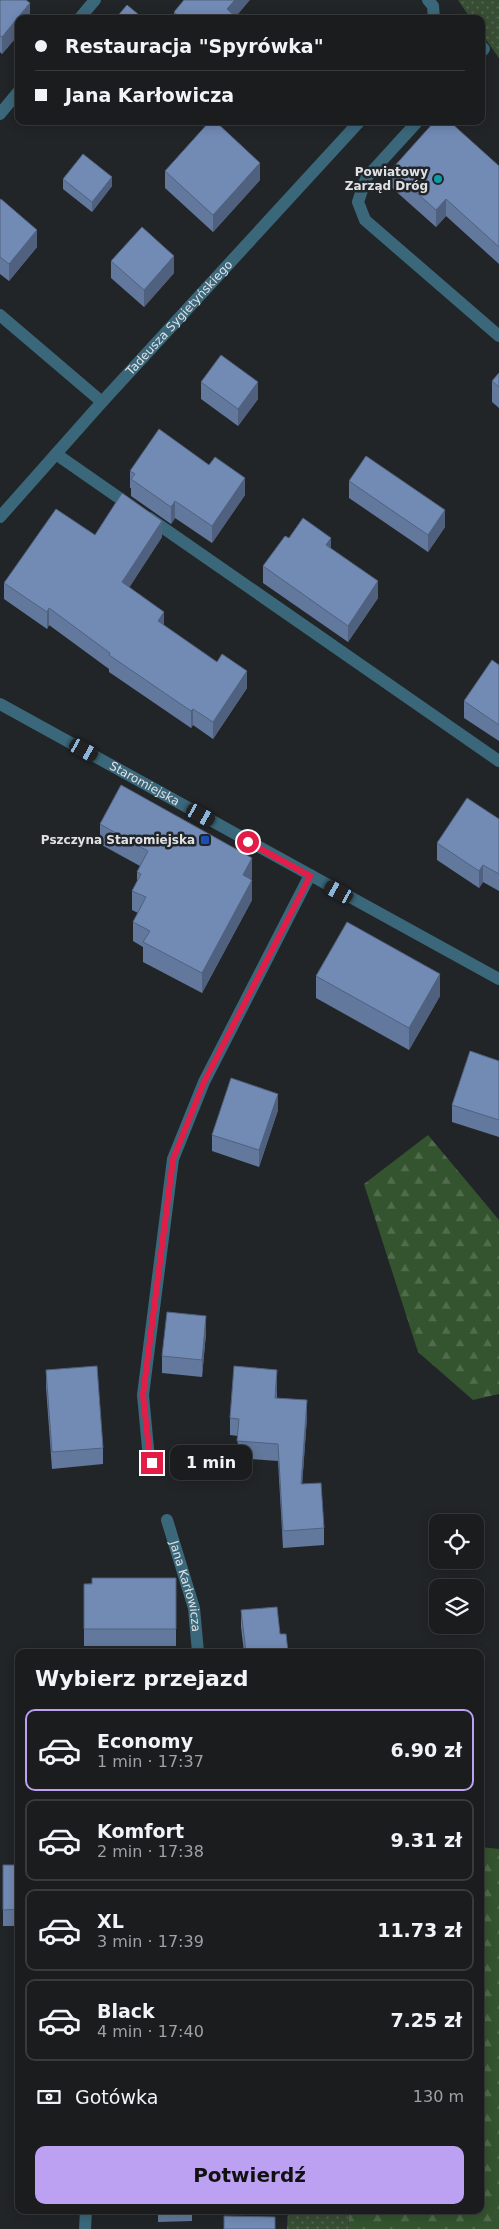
<!DOCTYPE html>
<html lang="pl">
<meta charset="utf-8">
<style>
body{margin:0;font-family:"DejaVu Sans",sans-serif;background:#27292b;color:#f1f3f6;height:100vh;display:flex;flex-direction:column;font-size:19px;white-space:nowrap}
*{box-sizing:border-box;margin:0}
p{font-size:16px;color:#9fa1a4}
.icon{flex:none;width:28px;height:28px;fill:none;stroke:currentColor;stroke-width:2;stroke-linecap:round;stroke-linejoin:round}
.map{position:relative;flex:1;overflow:hidden}
.drawer{position:absolute;left:15px;top:1649px;width:469px;height:565px;display:flex;flex-direction:column;background:#1a1c1e;border-radius:10px;box-shadow:0 2px 12px #0003,0 0 0 1px #383a3c}
.drawer>*{flex:none}
.guide{position:absolute;left:15px;top:15px;width:470px;height:110px;border-radius:10px;box-shadow:0 2px 12px #0003,0 0 0 1px #383a3c;display:grid;align-content:center;height:110px;padding:0 20px;background:#1a1c1e}
.tools{position:absolute;left:429px;top:1514px;display:grid;gap:10px}
.tools a{display:grid;place-items:center;width:55px;height:55px;border-radius:10px;background:#1a1c1e;box-shadow:0 2px 12px #0003,0 0 0 1px #383a3c;font-size:25px}
.end{position:absolute;width:22px;height:22px;margin:-11px;border:6px solid #e11d48;background:#fff;box-shadow:0 0 0 2px #fff}
.from{border-radius:50%}
.bubble{position:absolute;height:35px;border-radius:10px;background:#1a1c1e;box-shadow:0 2px 12px #0003,0 0 0 1px #383a3c;font-size:16px;font-weight:600;line-height:35px;text-align:center}
.car{position:absolute;width:15px;height:30px;margin:-15px -8px;border-radius:6px;box-shadow:0 0 4px 1px #0007;background:linear-gradient(#222 24%,#8ab4d8 0 40%,#222 0 76%,#8ab4d8 0 86%,#222 0)}
.guide b{display:flex;align-items:center;gap:18px;height:48px;font-size:19px}
.guide b+b{border-top:1px solid #383a3c}
.guide i{width:12px;height:12px;background:#f1f3f6}
ul{padding:0;list-style:none}
li{display:flex;align-items:center;gap:15px;height:82px;margin:0 10px 8px;padding:0 10px;border:2px solid #383a3c;border-radius:10px}
li div{flex:1}
li b{display:block;font-size:19px}
li em{font-style:normal;font-weight:600}
li.selected{border-color:#bca0f2}
li>.icon{width:45px;height:45px;stroke-width:1.5}
h2{padding:0 20px;font-size:22px;line-height:60px}
.pay{display:flex;align-items:center;gap:12px;height:55px;padding:0 20px;font-size:19px}
.pay p{margin-inline-start:auto}
.cta{display:flex;gap:10px;margin-top:auto;padding:10px 20px}
.cta a{flex:1;height:58px;border-radius:10px;background:#bca0f2;color:#111;font-size:20px;font-weight:600;line-height:58px;text-align:center}
.map>svg:first-child{display:block}
.grass{fill:url(#grass-dots)}
.forest{fill:url(#forest-firs)}
.lines{fill:none;stroke-linecap:round;stroke-linejoin:round}
.minor{stroke:#3a687a;stroke-width:12}
.wall{fill:#62789c}
.shaded-wall{fill:#50617f}
.building{fill:#728bb5;stroke:#50617f}
.route{stroke:#e11d48;stroke-width:6}
.culture-dot{fill:#0f9aa8;stroke:#222528;stroke-width:2}
.transit-dot{fill:#1a4fb4;stroke:#222528;stroke-width:2}
.labels{text-anchor:middle;dominant-baseline:central;stroke-width:5;stroke-linejoin:round;paint-order:stroke}
.poi-label{font-size:12px;font-weight:bold;fill:#e0e1e4;stroke:#222528;text-anchor:end}
.street-label{font-size:12px;fill:#e0e1e4;stroke:#222528}
</style>
<div class="map">
<svg width="499" height="2229" viewBox="0 0 499 2229">
<defs>
<pattern id="grass-dots" width="8" height="8" patternUnits="userSpaceOnUse" patternTransform="scale(1.25)"><rect width="8" height="8" fill="#384e34"/><path d="M2 2h.1M6 6h.1" fill="none" stroke="#546751" stroke-width="1.8" stroke-linecap="round"/></pattern>
<pattern id="forest-firs" width="22" height="20" patternUnits="userSpaceOnUse" patternTransform="scale(1.25)"><rect width="22" height="20" fill="#34532f"/><path d="M5 1l3.5 6h-7zM16 11l3.5 6h-7z" fill="#516b4d"/></pattern>
</defs>
<rect width="100%" height="100%" fill="#222528"/>
<g class="grass">
<polygon points="458,0 499,0 499,58 481,33 481,19 471,19"/>
<polygon points="288,2210 349,2210 348,2229 287,2229"/>
</g>
<g class="forest">
<polygon points="428,1135 499,1220 499,1394 473,1400 418,1352 364,1184"/>
<polygon points="480,1847 499,1849 499,2229 348,2229 349,2210 480,2210"/>
</g>
<g class="lines">
<g class="minor">
<polyline points="428,0 433,6 434,19"/>
<polyline points="79,19 95,0"/>
<polyline points="481,46 484,49 481,52"/>
<polyline points="0,114 19,91"/>
<polyline points="418,121 366,178 358,202 365,220 499,336"/>
<polyline points="0,315 102,402"/>
<polyline points="56,454 132,507"/>
<path id="s1" d="M0,517L102,402L360,121"/>
<polyline points="149,518 499,761"/>
<path id="s2" d="M0,704L499,979"/>
<polyline points="152,1463 149,1459 143,1395 173,1159 204,1082 310,875"/>
<path id="s3" d="M167,1520L194,1608L198,1652"/>
<polyline points="85,2229 86,2210"/>
</g>
</g>
<g class="wall">
<polygon points="0,0 30,19 19,19 19,34 2,54 0,52"/>
<polygon points="174,12 238,19 174,19"/>
<polygon points="499,166 499,264 446,216 436,227 391,187 391,170"/>
<polygon points="165,171 260,180 213,232 165,188"/>
<polygon points="63,179 112,186 92,212 63,189"/>
<polygon points="0,200 37,247 9,281 0,274"/>
<polygon points="111,261 174,273 144,307 111,278"/>
<polygon points="499,373 499,408 492,402 492,381"/>
<polygon points="201,382 258,399 238,426 201,399"/>
<polygon points="130,471 245,495 212,543 175,518 171,524 131,496 131,488 130,488"/>
<polygon points="349,481 445,527 428,552 349,498"/>
<polygon points="95,535 162,537 129,587 164,626 247,688 213,739 193,725 191,728 109,672 109,669 49,625 47,629 4,599 4,583"/>
<polygon points="289,538 331,549 378,598 348,642 263,583 263,566"/>
<polygon points="499,665 499,741 464,718 464,701"/>
<polygon points="499,819 499,891 483,882 479,888 437,860 437,843"/>
<polygon points="100,824 252,877 251,880 252,900 202,993 143,962 143,947 133,941 133,922 138,913 132,910 132,891 137,881 137,872 140,866 100,844"/>
<polygon points="316,976 440,996 409,1050 316,998"/>
<polygon points="499,1061 499,1137 452,1122 452,1105"/>
<polygon points="278,1110 259,1167 212,1151 212,1135"/>
<polygon points="206,1333 202,1377 162,1373 162,1356"/>
<polygon points="46,1370 103,1448 103,1464 52,1469 46,1387"/>
<polygon points="277,1387 277,1398 307,1417 302,1484 324,1528 324,1545 283,1548 278,1461 237,1458 238,1436 230,1435 230,1418"/>
<polygon points="176,1578 176,1646 84,1646 84,1584"/>
<polygon points="241,1610 280,1634 288,1652 244,1652 241,1627"/>
<rect x="3" y="1865" width="16" height="61"/>
<polygon points="158,2210 192,2210 192,2221 158,2222"/>
</g>
<g class="shaded-wall">
<polygon points="235,0 250,0 234,19 227,9"/>
<polygon points="30,3 30,19 19,19 19,34 2,54 2,37"/>
<polygon points="260,163 260,180 213,232 213,215"/>
<polygon points="112,177 112,186 92,212 92,202"/>
<polygon points="446,199 446,216 436,227 436,210"/>
<polygon points="37,230 37,247 9,281 9,264"/>
<polygon points="174,256 174,273 144,307 144,290"/>
<polygon points="258,382 258,399 238,426 238,409"/>
<polygon points="245,478 245,495 212,543 212,526"/>
<polygon points="175,501 175,518 171,524 171,507"/>
<polygon points="445,510 445,527 428,552 428,535"/>
<polygon points="162,521 162,537 122,599 122,582"/>
<polygon points="331,538 331,555 326,545"/>
<polygon points="378,581 378,598 348,642 348,626"/>
<polygon points="49,608 49,625 47,629 47,612"/>
<polygon points="164,612 164,629 158,621"/>
<polygon points="247,671 247,688 213,739 213,722"/>
<polygon points="193,709 193,725 191,728 191,711"/>
<polygon points="252,858 252,877 243,894 243,875"/>
<polygon points="483,865 483,882 479,888 479,871"/>
<polygon points="252,880 252,900 202,993 202,973"/>
<polygon points="440,974 440,996 409,1050 409,1028"/>
<polygon points="278,1094 278,1110 259,1167 259,1150"/>
<polygon points="206,1316 206,1333 202,1377 202,1360"/>
<polygon points="277,1370 277,1387 275,1414 275,1398"/>
<polygon points="307,1400 307,1417 301,1501 301,1484"/>
</g>
<g class="building">
<polygon points="0,0 26,0 30,3 2,37 0,36"/>
<polygon points="184,0 235,0 227,9 238,19 182,19 174,12"/>
<polygon points="127,5 144,19 115,19"/>
<polygon points="210,121 215,121 260,163 213,215 165,171"/>
<polygon points="435,121 449,121 499,166 499,247 446,199 436,210 391,170"/>
<polygon points="83,154 112,177 92,202 63,179"/>
<polygon points="1,199 37,230 9,264 0,257 0,200"/>
<polygon points="142,227 174,256 144,290 111,261"/>
<polygon points="221,355 258,382 238,409 201,382"/>
<polygon points="499,373 499,387 492,381"/>
<polygon points="159,429 209,465 215,457 245,478 212,526 175,501 171,507 131,479 135,474 130,471"/>
<polygon points="366,456 445,510 428,535 349,481"/>
<polygon points="122,493 162,521 122,582 164,612 158,621 217,662 222,654 247,671 213,722 193,709 191,711 109,655 110,653 49,608 47,612 4,583 56,509 95,535"/>
<polygon points="303,518 331,538 326,545 378,581 348,626 263,566 285,536 289,538"/>
<polygon points="492,660 499,665 499,725 464,701"/>
<polygon points="121,785 252,858 243,875 252,880 202,973 143,942 150,931 133,922 146,897 132,891 141,874 137,872 148,851 100,824"/>
<polygon points="467,798 499,819 499,874 483,865 479,871 437,843"/>
<polygon points="347,922 440,974 409,1028 316,976"/>
<polygon points="470,1051 499,1061 499,1120 452,1105"/>
<polygon points="231,1078 278,1094 259,1150 212,1135"/>
<polygon points="167,1312 206,1316 202,1360 162,1356"/>
<polygon points="97,1366 103,1448 52,1452 46,1370"/>
<polygon points="234,1366 277,1370 275,1398 307,1400 301,1484 321,1483 324,1528 283,1531 278,1444 237,1441 239,1419 230,1418"/>
<polygon points="92,1578 176,1578 176,1629 84,1629 84,1584 92,1584"/>
<polygon points="277,1607 280,1634 286,1634 288,1652 246,1652 241,1610"/>
<polygon points="3,1865 19,1865 19,1909 3,1910"/>
<polygon points="224,2216 275,2217 275,2229 224,2229"/>
</g>
<g class="lines">
<polyline class="route" points="152,1463 150,1459 143,1395 173,1159 204,1082 310,876 248,842"/>
</g>
<circle class="culture-dot" cx="438" cy="179" r="5"/>
<rect class="transit-dot" x="200" y="835" width="10" height="10" rx="2.5"/>
<g class="labels">
<g class="poi-label">
<text x="428" y="172">Powiatowy<tspan x="428" dy="14">Zarząd Dróg</tspan></text>
<text x="195" y="840">Pszczyna Staromiejska</text>
</g>
<g class="street-label">
<text stroke="none"><textPath href="#s1" startOffset="268">Tadeusza Sygietyńskiego</textPath></text>
<text stroke="none"><textPath href="#s2" startOffset="165">Staromiejska</textPath></text>
<text stroke="none"><textPath href="#s3" startOffset="69">Jana Karłowicza</textPath></text>
</g>
</g>
</svg>
<div class="tools">
<a><svg class="icon" aria-label="locate" viewBox="0 0 24 24"><circle cx="12" cy="12" r="6"/><path d="M12 2v4M12 18v4M2 12h4M18 12h4"/></svg></a>
<a><svg class="icon" aria-label="layers" viewBox="0 0 24 24"><path d="M12 4l9 5-9 5-9-5zM3 14l9 5 9-5"/></svg></a>
</div>
<i class="end from" style="left:248px;top:842px"></i>
<i class="end" style="left:152px;top:1463px"></i>
<div class="bubble" style="left:170px;top:1445px;width:82px">1 min</div>
<i class="car" style="left:84px;top:750px;rotate:119deg"></i>
<i class="car" style="left:201px;top:815px;rotate:119deg"></i>
<i class="car" style="left:339px;top:892px;rotate:299deg"></i>
<div class="guide">
<b><i class="from"></i>Restauracja &quot;Spyrówka&quot;</b>
<b><i></i>Jana Karłowicza</b>
</div>
<section class="drawer">
<h2>Wybierz przejazd</h2>
<ul>
<li class="selected"><svg class="icon" aria-label="car" viewBox="0 0 24 24"><path d="M5 17H2v-5l4-1 3-4h7l3 4 3 1v5h-3M9 17h6M6 11h13"/><circle cx="7" cy="17" r="2"/><circle cx="17" cy="17" r="2"/></svg><div><b>Economy</b><p>1 min · 17:37</p></div><em>6.90 zł</em></li>
<li><svg class="icon" aria-label="car" viewBox="0 0 24 24"><path d="M5 17H2v-5l4-1 3-4h7l3 4 3 1v5h-3M9 17h6M6 11h13"/><circle cx="7" cy="17" r="2"/><circle cx="17" cy="17" r="2"/></svg><div><b>Komfort</b><p>2 min · 17:38</p></div><em>9.31 zł</em></li>
<li><svg class="icon" aria-label="car" viewBox="0 0 24 24"><path d="M5 17H2v-5l4-1 3-4h7l3 4 3 1v5h-3M9 17h6M6 11h13"/><circle cx="7" cy="17" r="2"/><circle cx="17" cy="17" r="2"/></svg><div><b>XL</b><p>3 min · 17:39</p></div><em>11.73 zł</em></li>
<li><svg class="icon" aria-label="car" viewBox="0 0 24 24"><path d="M5 17H2v-5l4-1 3-4h7l3 4 3 1v5h-3M9 17h6M6 11h13"/><circle cx="7" cy="17" r="2"/><circle cx="17" cy="17" r="2"/></svg><div><b>Black</b><p>4 min · 17:40</p></div><em>7.25 zł</em></li>
</ul>
<div class="pay"><svg class="icon" aria-label="cash" viewBox="0 0 24 24"><path d="M3 7h18v10H3z"/><circle cx="12" cy="12" r="2"/></svg>Gotówka<p>130 m</p></div>
<div class="cta"><a>Potwierdź</a></div>
</section>
</div>
